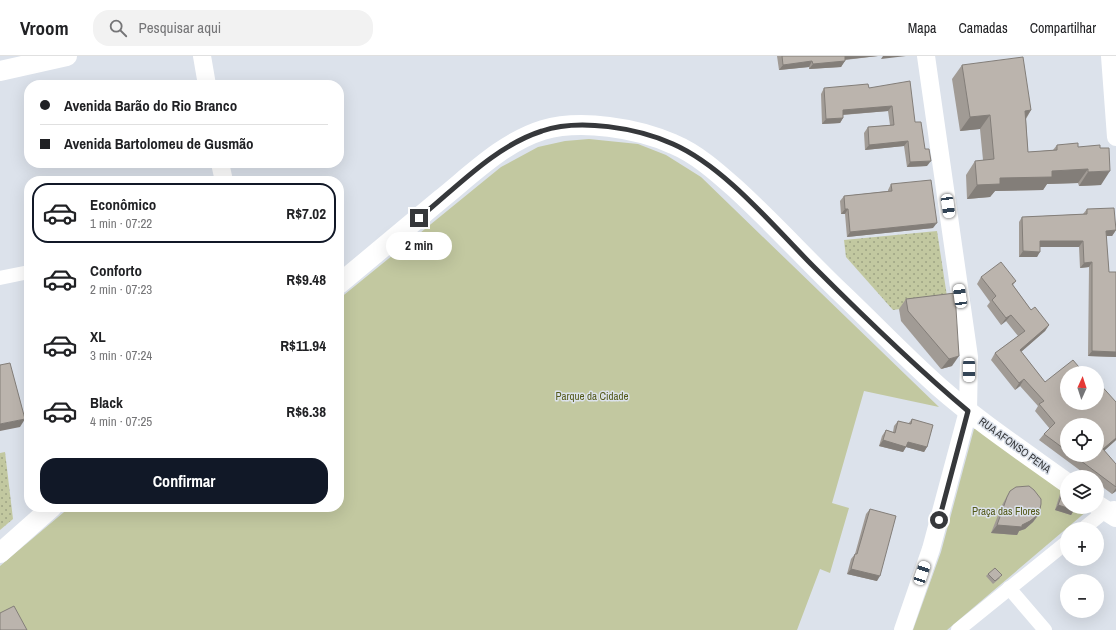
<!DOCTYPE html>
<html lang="pt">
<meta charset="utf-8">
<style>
body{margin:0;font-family:"Archivo Narrow",sans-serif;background:#f2f2f2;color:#202124;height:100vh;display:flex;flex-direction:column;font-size:15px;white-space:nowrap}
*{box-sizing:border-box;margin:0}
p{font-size:13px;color:#757577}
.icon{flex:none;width:22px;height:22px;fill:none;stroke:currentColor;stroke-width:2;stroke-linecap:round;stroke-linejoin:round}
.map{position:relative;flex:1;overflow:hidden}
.side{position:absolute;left:24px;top:120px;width:320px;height:336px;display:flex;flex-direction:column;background:#fff;border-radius:16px;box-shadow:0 4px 16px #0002}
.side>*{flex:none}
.guide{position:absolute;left:24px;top:24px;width:320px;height:88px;border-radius:16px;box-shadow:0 4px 16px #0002;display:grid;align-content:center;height:88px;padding:0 16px;background:#fff}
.needle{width:26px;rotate:3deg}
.buttons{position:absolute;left:1060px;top:310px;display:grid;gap:8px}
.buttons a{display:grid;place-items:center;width:44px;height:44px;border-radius:50%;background:#fff;box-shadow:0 4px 16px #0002;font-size:20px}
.end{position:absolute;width:18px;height:18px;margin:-9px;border:5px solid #36383b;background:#fff;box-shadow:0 0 0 2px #fff}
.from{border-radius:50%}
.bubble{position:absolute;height:28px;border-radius:14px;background:#fff;box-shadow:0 4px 16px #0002;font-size:13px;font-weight:800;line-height:28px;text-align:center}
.car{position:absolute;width:12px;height:24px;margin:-12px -6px;border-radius:5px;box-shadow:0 0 3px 1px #0007;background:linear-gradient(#fff 24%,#345 0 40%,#fff 0 76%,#345 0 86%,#fff 0)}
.guide b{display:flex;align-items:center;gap:14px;height:38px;font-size:15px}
.guide b+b{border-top:1px solid #e0e0e0}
.guide i{width:10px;height:10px;background:#202124}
ul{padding:7px 0 0;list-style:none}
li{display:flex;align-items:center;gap:12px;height:60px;margin:0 8px 6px;padding:0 8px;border:2px solid transparent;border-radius:16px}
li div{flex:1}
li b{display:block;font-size:15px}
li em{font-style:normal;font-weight:800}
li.on{border-color:#111827}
li>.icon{width:36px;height:36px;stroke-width:1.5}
.button{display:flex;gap:8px;margin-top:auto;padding:8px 16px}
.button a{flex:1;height:46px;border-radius:16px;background:#111827;color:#fff;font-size:16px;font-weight:800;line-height:46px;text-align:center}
header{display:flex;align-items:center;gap:24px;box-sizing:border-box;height:56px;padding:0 20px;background:#fff;border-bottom:1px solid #e0e0e0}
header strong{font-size:19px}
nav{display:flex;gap:22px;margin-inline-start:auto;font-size:14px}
.search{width:280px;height:36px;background:#f2f2f2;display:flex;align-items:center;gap:10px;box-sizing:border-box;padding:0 14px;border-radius:16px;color:#757577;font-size:15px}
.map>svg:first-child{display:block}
.grass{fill:url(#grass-dots)}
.park{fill:#c2c8a0}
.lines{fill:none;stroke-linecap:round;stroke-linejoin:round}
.minor{stroke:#fff;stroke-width:14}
.tertiary{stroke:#fff;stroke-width:18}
.secondary{stroke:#fff;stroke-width:20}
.wall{fill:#a19b95;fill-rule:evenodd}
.shaded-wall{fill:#837e79}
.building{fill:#bbb4ad;stroke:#837e79}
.route{stroke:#36383b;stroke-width:5}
.labels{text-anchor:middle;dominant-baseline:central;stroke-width:3;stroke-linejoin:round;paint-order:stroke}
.park-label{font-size:11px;fill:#545a1b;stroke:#dce2eb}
.street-label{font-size:11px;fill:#36383b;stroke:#dce2eb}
</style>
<header>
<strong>Vroom</strong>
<div class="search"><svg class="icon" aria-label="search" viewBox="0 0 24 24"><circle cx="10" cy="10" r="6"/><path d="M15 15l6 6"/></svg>Pesquisar aqui</div>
<nav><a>Mapa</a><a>Camadas</a><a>Compartilhar</a></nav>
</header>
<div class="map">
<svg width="1116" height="574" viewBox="0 0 1116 574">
<defs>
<pattern id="grass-dots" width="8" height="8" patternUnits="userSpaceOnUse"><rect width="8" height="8" fill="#c2c8a0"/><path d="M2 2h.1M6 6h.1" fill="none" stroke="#9ea384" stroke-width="1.8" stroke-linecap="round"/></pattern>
</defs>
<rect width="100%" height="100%" fill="#dce2eb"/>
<g class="grass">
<polygon points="937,175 948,247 893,254 846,201 844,184"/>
<polygon points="5,396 13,463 0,474 0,397"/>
</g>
<g class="park">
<polygon points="589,83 638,88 666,99 701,121 939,351 864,335 832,447 849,452 830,517 820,513 797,574 0,574 0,510 70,451 339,451 339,243 501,111 538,91 565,85"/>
<polygon points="974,373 978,373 1067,435 1067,451 1088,451 1087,455 947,574 913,574 941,496"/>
</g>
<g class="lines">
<g class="minor">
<polyline points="0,222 29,216"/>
<polyline points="1083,473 1105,455 1114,452"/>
<polyline points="1009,532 1045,574"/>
<polyline points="958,574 1067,486"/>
</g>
<g class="tertiary">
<polyline points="202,0 207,29"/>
<polyline points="1110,0 1116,81"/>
<polyline points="220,107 224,125"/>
<polyline points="903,574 931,493 968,355 969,301 926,0"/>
</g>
<g class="secondary">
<polyline points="0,15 67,0"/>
<path d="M339,228C373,200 407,171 441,143C472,118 504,86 543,74C581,63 637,72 673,88C697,98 717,116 736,133C771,165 803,200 837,233C871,265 904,300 939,331C979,366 1024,396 1067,427"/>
<polyline points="1097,449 1116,461"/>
<polyline points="0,497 52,451"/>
</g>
</g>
<g class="wall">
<polygon points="777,0 878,0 845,4 841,11 809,13 809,11 779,14"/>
<polygon points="962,9 1031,54 1026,63 1028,96 1053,94 1057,89 1078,91 1101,129 1079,130 1078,127 1047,128 1043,134 995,135 990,141 967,143 966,119 975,105 983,104 980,73 960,75 952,23"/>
<polygon points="824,32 869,32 915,66 927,110 907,111 904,90 865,94 864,77 868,71 890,69 888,55 843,59 843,62 840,67 822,68 821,38"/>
<polygon points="891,128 933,172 847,181 845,158 841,158 840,145 844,140 888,135 888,134"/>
<polygon points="1087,153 1116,174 1112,180 1106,180 1116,301 1088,300 1089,211 1080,212 1079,191 1040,191 1037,201 1019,201 1019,166 1022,161 1083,158"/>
<path d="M981,221L1016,225L1013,229L1031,254L1049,269L1045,275L1021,296L1045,326L1067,317L1116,346V384L1104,395L1116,408V435L1112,438L1097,427V421H1089L1039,384L1044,378L1050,373L1035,355L1038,350L1020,330L1015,334L991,304L995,297L1018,280L1006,265L1001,269L987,250L990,246L977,228ZM1067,369L1097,399H1067Z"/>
<polygon points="955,237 952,310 941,313 901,265 899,253 906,243"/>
<polygon points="912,363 927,391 924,396 906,391 903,396 879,390 882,380 886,374 893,376 894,370 898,365 908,368"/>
<polygon points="1064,433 1074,454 1071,459 1055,454 1060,438"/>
<polygon points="1010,435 1039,458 1033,466 1025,473 1019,475 1017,479 991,477 1002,449"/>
<polygon points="870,453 877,525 847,518 851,503 855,498 866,458"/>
<polygon points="988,518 1000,522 993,528 986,520"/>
</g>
<g class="shaded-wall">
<polygon points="844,0 878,0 841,4"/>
<polygon points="883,0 906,0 881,3"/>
<polygon points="812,5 809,11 779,14 783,9"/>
<polygon points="845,5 841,11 809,13 813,8"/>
<polygon points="892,50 888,55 839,59 843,54"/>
<polygon points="1031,54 1022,68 1025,55"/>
<polygon points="990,59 980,73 960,75 970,61"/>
<polygon points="843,62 840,67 822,68 826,63"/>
<polygon points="908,85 904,90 865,94 869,89"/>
<polygon points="931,105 927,110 907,111 910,106"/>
<polygon points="1088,113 1078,127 1047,128 1043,134 995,135 990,141 967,143 977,129 1000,122 1052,115"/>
<polygon points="1110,115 1101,129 1079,130 1088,116"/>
<polygon points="845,153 848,153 845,158 841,158"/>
<polygon points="937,167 933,172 847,181 850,176"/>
<polygon points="1116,174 1112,180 1102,180 1106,175"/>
<polygon points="1040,185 1083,185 1079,191 1036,191"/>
<polygon points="1023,195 1040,196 1037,201 1019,201"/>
<polygon points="1092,206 1089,211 1080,212 1084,207"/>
<polygon points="1011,259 1006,265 1001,269 1006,262"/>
<polygon points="1049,269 1045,275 1015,301 1020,294"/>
<polygon points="1092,295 1116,296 1116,301 1088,300"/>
<polygon points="959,300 952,310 941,313 949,303"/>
<polygon points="1024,323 1020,330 1015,334 1019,327"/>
<polygon points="25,363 20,371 0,375 0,368"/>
<polygon points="1116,382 1116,384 1098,400 1103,393"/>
<polygon points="883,384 908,386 927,391 924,396 906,391 903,396 879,390"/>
<polygon points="1116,432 1116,435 1112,438"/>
<polygon points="1058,449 1074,454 1071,459 1055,454"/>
<polygon points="1039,458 1033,466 1025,473 1019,475 1017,479 991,477 997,469 1022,469"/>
<polygon points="851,513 880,520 877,525 847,518"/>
</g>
<g class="building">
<polygon points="782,0 845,0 845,5 813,8 812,5 783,9"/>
<polygon points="1023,1 1031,54 1025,55 1028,96 1057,94 1057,89 1078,87 1078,91 1100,89 1100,92 1109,92 1110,115 1088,116 1088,113 1052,115 1052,121 1000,122 1000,128 977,129 975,105 994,103 990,59 970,61 962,9"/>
<polygon points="910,25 915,66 921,66 925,93 929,93 931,105 910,106 908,85 869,89 868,71 894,69 892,50 843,54 843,62 826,63 824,32 868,28 869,32"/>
<polygon points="931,124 937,167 850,176 848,153 845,153 844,140 892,135 891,128"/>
<polygon points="1114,152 1116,174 1106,175 1109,216 1116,216 1116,296 1092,295 1092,206 1084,207 1083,185 1040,185 1040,196 1023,195 1022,161 1087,158 1087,153"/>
<polygon points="1001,206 1016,225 1012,228 1031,254 1035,251 1049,269 1020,294 1045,326 1073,304 1084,317 1067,317 1067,347 1097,347 1097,325 1116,346 1116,382 1103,393 1116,408 1116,431 1073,399 1097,399 1097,369 1067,369 1067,395 1044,378 1055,367 1039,348 1044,345 1024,323 1019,327 995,297 1025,275 1011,259 1006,262 992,244 996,240 981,221"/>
<polygon points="955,237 959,300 949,303 908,255 906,243"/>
<polygon points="10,307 25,363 0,368 0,309"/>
<polygon points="912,363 933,369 927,391 908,386 906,391 883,384 886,374 895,377 898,365 911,368"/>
<polygon points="1029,430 1034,434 1041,443 1041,448 1039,458 1030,465 1022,469 1022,471 997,469 1007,441 1010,435 1016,431"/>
<polygon points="1064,433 1067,434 1067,451 1075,451 1074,454 1058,449"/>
<polygon points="870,453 896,460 880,520 851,513 855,498 857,498"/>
<polygon points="995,512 1002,519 995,525 988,518"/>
<polygon points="14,550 27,574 0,574 0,557"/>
</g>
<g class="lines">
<path class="route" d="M419,162C457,131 495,90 542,75C579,62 638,72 673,88C725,111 773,170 813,210C863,260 914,310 968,355L939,464"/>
</g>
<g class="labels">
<g class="park-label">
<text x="592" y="340">Parque da Cidade</text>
<text x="1006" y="455">Praça das Flores</text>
</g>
<g class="street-label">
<text transform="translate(1015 389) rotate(36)">RUA AFONSO PENA</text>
</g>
</g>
</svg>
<div class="buttons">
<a><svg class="needle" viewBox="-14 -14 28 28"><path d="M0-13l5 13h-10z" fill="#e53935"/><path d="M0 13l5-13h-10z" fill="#757577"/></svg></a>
<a><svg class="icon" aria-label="locate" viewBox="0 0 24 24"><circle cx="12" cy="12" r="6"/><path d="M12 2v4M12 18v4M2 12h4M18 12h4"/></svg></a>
<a><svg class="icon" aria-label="layers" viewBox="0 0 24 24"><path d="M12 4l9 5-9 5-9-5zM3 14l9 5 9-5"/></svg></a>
<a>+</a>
<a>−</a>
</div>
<i class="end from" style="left:939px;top:464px"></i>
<i class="end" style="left:419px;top:162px"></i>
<div class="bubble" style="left:386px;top:176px;width:66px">2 min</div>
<i class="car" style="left:948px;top:150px;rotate:172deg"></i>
<i class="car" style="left:960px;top:240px;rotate:352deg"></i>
<i class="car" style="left:969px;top:314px;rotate:180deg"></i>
<i class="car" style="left:922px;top:517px;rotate:19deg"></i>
<div class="guide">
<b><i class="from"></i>Avenida Barão do Rio Branco</b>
<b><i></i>Avenida Bartolomeu de Gusmão</b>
</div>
<section class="side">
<ul>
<li class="on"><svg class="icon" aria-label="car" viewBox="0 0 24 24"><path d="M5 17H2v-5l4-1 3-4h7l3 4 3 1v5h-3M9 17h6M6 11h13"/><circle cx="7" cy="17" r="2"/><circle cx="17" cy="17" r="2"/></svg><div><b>Econômico</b><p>1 min · 07:22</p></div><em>R$7.02</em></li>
<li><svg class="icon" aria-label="car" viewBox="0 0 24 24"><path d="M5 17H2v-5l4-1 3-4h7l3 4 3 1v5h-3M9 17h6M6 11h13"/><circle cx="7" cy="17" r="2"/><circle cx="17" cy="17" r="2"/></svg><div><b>Conforto</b><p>2 min · 07:23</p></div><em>R$9.48</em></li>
<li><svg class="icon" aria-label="car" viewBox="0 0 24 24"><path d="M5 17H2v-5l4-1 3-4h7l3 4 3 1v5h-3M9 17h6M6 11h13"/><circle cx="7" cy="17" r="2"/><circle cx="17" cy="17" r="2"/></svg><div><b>XL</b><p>3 min · 07:24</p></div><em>R$11.94</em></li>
<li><svg class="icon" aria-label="car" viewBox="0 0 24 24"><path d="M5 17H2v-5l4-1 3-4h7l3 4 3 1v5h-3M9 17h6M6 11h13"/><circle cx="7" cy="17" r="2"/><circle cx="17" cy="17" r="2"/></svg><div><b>Black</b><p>4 min · 07:25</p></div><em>R$6.38</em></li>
</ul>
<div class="button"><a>Confirmar</a></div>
</section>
</div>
